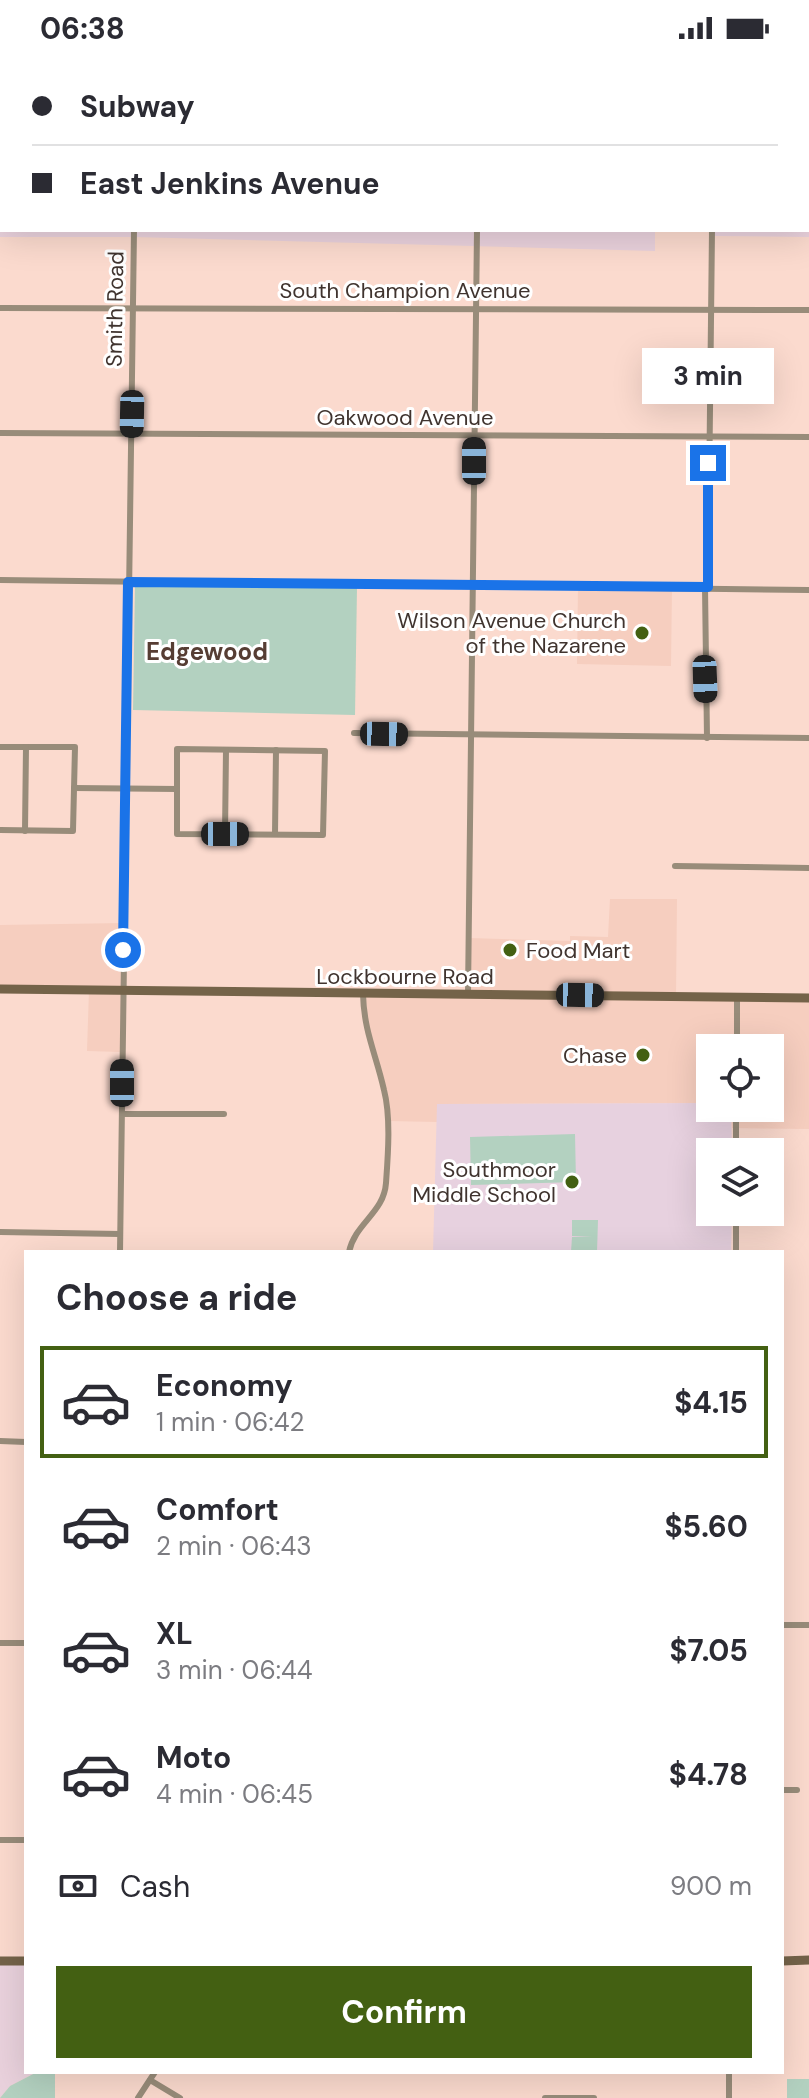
<!DOCTYPE html>
<meta charset="utf-8">
<style>
body{margin:0;font-family:"DM Sans",sans-serif;background:#f7f7f7;color:#2b2b33;height:100vh;display:flex;flex-direction:column;font-size:30px;white-space:nowrap}
*{box-sizing:border-box;margin:0}
p{font-size:26px;color:#7c7c81}
.icon{flex:none;width:44px;height:44px;fill:none;stroke:currentColor;stroke-width:2;stroke-linecap:round;stroke-linejoin:round}
.map{position:relative;flex:1;overflow:hidden}
.drawer{position:absolute;left:24px;top:1194px;width:760px;height:824px;display:flex;flex-direction:column;background:#fff;border-radius:0px;box-shadow:0 8px 32px #0002}
.drawer>*{flex:none}
.hud{position:absolute;left:0px;top:0px;width:810px;height:176px;box-shadow:0 8px 32px #0002;display:grid;align-content:center;height:176px;padding:0 32px;background:#fff}
.tools{position:absolute;left:696px;top:978px;display:grid;gap:16px}
.tools a{display:grid;place-items:center;width:88px;height:88px;border-radius:0px;background:#fff;box-shadow:0 8px 32px #0002;font-size:40px}
.end{position:absolute;width:36px;height:36px;margin:-18px;border:10px solid #1a73e8;background:#fff;box-shadow:0 0 0 4px #fff}
.from{border-radius:50%}
.bubble{position:absolute;height:56px;border-radius:0px;background:#fff;box-shadow:0 8px 32px #0002;font-size:26px;font-weight:700;line-height:56px;text-align:center}
.car{position:absolute;width:24px;height:48px;margin:-24px -12px;border-radius:10px;box-shadow:0 0 6px 2px #0007;background:linear-gradient(#222 24%,#8ab4d8 0 40%,#222 0 76%,#8ab4d8 0 86%,#222 0)}
.hud b{display:flex;align-items:center;gap:28px;height:76px;font-size:30px}
.hud b+b{border-top:2px solid #e1e1e2}
.hud i{width:20px;height:20px;background:#2b2b33}
ul{padding:0;list-style:none}
li{display:flex;align-items:center;gap:24px;height:112px;margin:0 16px 12px;padding:0 16px;border:4px solid transparent;border-radius:0px}
li div{flex:1}
li b{display:block;font-size:30px}
li em{font-style:normal;font-weight:700}
li.active{border-color:#436012}
li>.icon{width:72px;height:72px;stroke-width:1.5}
h2{padding:0 32px;font-size:36px;line-height:96px}
.pay{display:flex;align-items:center;gap:20px;height:88px;padding:0 32px;font-size:30px}
.pay p{margin-inline-start:auto}
.cta{display:flex;gap:16px;margin-top:auto;padding:16px 32px}
.cta a{flex:1;height:92px;border-radius:0px;background:#436012;color:#fff;font-size:32px;font-weight:700;line-height:92px;text-align:center}
.status{display:flex;justify-content:space-between;align-items:center;height:56px;padding:0 40px;background:#fff;direction:ltr}
.status svg{height:22px;fill:currentColor}
.map>svg:first-child{display:block}
.built{fill:#f6cebf}
.industrial{fill:#e9d1dc}
.education{fill:#e7d1df}
.green{fill:#b3d1c0}
.lines{fill:none;stroke-linecap:round;stroke-linejoin:round}
.street{stroke:#988c7a;stroke-width:6}
.secondary{stroke:#746349;stroke-width:9}
.route{stroke:#1a73e8;stroke-width:10}
.poi-dot{fill:#436012;stroke:#fff;stroke-width:3}
.labels{text-anchor:middle;dominant-baseline:central;stroke-width:6;stroke-linejoin:round;paint-order:stroke}
.street-label{font-size:22px;fill:#40342f;stroke:#fff}
.poi-label{font-size:22px;fill:#40342f;stroke:#fff;text-anchor:end}
.neighbourhood-label{font-size:24px;font-weight:bold;fill:#563d33;stroke:#fff}
</style>
<div class="status"><b>06:38</b><svg viewBox="0 0 49 12"><path d="M0 12V9h3v3zM5 12V6h3v6zM10 12V3h3v9zM15 12V0h3v12zM26 1h20v11H26zM47 4h2v5h-2z"/></svg></div>
<div class="map">
<svg width="809" height="2042" viewBox="0 0 809 2042">
<rect width="100%" height="100%" fill="#fbdace"/>
<g class="built">
<polygon points="578,530 672,532 671,610 577,608"/>
<polygon points="610,843 677,843 676,940 809,942 809,1073 732,1072 731,1052 770,1052 770,992 710,992 710,1047 438,1048 437,1066 388,1065 386,1036 364,969 364,936 467,937 469,882 570,885 570,880 608,881"/>
<polygon points="124,867 121,996 87,995 89,934 0,933 0,869"/>
</g>
<g class="industrial">
<polygon points="0,0 809,0 809,181 715,180 715,174 808,174 808,2 2,2 2,174 655,174 655,195 135,181 0,181"/>
<polygon points="0,1904 26,1904 26,2016 37,2016 10,2030 0,2042"/>
</g>
<polygon class="education" points="710,1047 710,1052 731,1052 732,1096 710,1096 710,1156 732,1156 731,1196 433,1196 437,1048"/>
<g class="green">
<polygon points="135,528 357,532 355,659 133,654"/>
<polygon points="575,1078 576,1126 471,1129 470,1081"/>
<polygon points="572,1164 598,1164 597,1196 571,1196 572,1181 592,1181 572,1180"/>
<polygon points="37,2016 55,2016 55,2042 0,2042 10,2030"/>
<rect x="787" y="2023" width="22" height="19"/>
</g>
<g class="lines">
<g class="street">
<polyline points="480,2 480,0"/>
<polyline points="713,2 713,0"/>
<polyline points="0,252 809,254"/>
<polyline points="0,377 809,381"/>
<polyline points="0,524 809,534"/>
<polyline points="705,531 707,682"/>
<polyline points="708,531 712,174"/>
<polyline points="354,677 809,682"/>
<polyline points="0,691 75,691 73,775 0,774"/>
<polygon points="177,693 325,695 323,779 177,778"/>
<polyline points="74,732 177,733"/>
<polyline points="25,775 26,691"/>
<polyline points="225,778 226,694"/>
<polyline points="275,778 276,694"/>
<polyline points="675,810 809,812"/>
<polyline points="468,938 477,174"/>
<polyline points="737,941 737,992"/>
<polyline points="122,1058 224,1058"/>
<polyline points="736,1096 736,1052"/>
<polyline points="736,1156 736,1196"/>
<polyline points="0,1176 120,1178"/>
<polyline points="120,1196 134,174"/>
<path d="M349,1196C355,1167 384,1157 386,1127C388,1099 391,1061 384,1034C376,998 364,976 363,938"/>
<polyline points="0,1385 26,1386"/>
<polyline points="782,1569 809,1569"/>
<polyline points="0,1587 26,1587"/>
<polyline points="782,1734 797,1734"/>
<polyline points="0,1784 26,1784"/>
<polyline points="150,2024 180,2042"/>
<polyline points="138,2042 155,2016"/>
<polyline points="545,2042 594,2042"/>
<polyline points="729,2042 729,2016"/>
</g>
<g class="secondary">
<polyline points="0,933 809,942"/>
<polyline points="0,1905 26,1905"/>
<polyline points="782,1905 809,1904"/>
</g>
</g>
<g class="lines">
<polyline class="route" points="123,894 128,526 708,531 708,407"/>
</g>
<g class="poi-dot">
<circle cx="642" cy="577" r="8"/>
<circle cx="510" cy="894" r="8"/>
<circle cx="643" cy="999" r="8"/>
<circle cx="572" cy="1126" r="8"/>
</g>
<g class="labels">
<g class="street-label">
<text x="405" y="234">South Champion Avenue</text>
<text transform="translate(115 253) rotate(-89)">Smith Road</text>
<text x="405" y="361">Oakwood Avenue</text>
<text x="405" y="920">Lockbourne Road</text>
</g>
<g class="poi-label">
<text x="626" y="564">Wilson Avenue Church<tspan x="626" dy="25">of the Nazarene</tspan></text>
<text x="526" y="894" text-anchor="start">Food Mart</text>
<text x="627" y="999">Chase</text>
<text x="556" y="1113">Southmoor<tspan x="556" dy="25">Middle School</tspan></text>
</g>
<g class="neighbourhood-label">
<text x="207" y="595">Edgewood</text>
</g>
</g>
</svg>
<div class="tools">
<a><svg class="icon" aria-label="locate" viewBox="0 0 24 24"><circle cx="12" cy="12" r="6"/><path d="M12 2v4M12 18v4M2 12h4M18 12h4"/></svg></a>
<a><svg class="icon" aria-label="layers" viewBox="0 0 24 24"><path d="M12 4l9 5-9 5-9-5zM3 14l9 5 9-5"/></svg></a>
</div>
<i class="end from" style="left:123px;top:894px"></i>
<i class="end" style="left:708px;top:407px"></i>
<div class="bubble" style="left:642px;top:292px;width:132px">3 min</div>
<i class="car" style="left:132px;top:358px;rotate:181deg"></i>
<i class="car" style="left:474px;top:405px;rotate:0deg"></i>
<i class="car" style="left:705px;top:623px;rotate:178deg"></i>
<i class="car" style="left:384px;top:678px;rotate:91deg"></i>
<i class="car" style="left:225px;top:778px;rotate:90deg"></i>
<i class="car" style="left:580px;top:939px;rotate:91deg"></i>
<i class="car" style="left:122px;top:1027px;rotate:0deg"></i>
<div class="hud">
<b><i class="from"></i>Subway</b>
<b><i></i>East Jenkins Avenue</b>
</div>
<section class="drawer">
<h2>Choose a ride</h2>
<ul>
<li class="active"><svg class="icon" aria-label="car" viewBox="0 0 24 24"><path d="M5 17H2v-5l4-1 3-4h7l3 4 3 1v5h-3M9 17h6M6 11h13"/><circle cx="7" cy="17" r="2"/><circle cx="17" cy="17" r="2"/></svg><div><b>Economy</b><p>1 min · 06:42</p></div><em>$4.15</em></li>
<li><svg class="icon" aria-label="car" viewBox="0 0 24 24"><path d="M5 17H2v-5l4-1 3-4h7l3 4 3 1v5h-3M9 17h6M6 11h13"/><circle cx="7" cy="17" r="2"/><circle cx="17" cy="17" r="2"/></svg><div><b>Comfort</b><p>2 min · 06:43</p></div><em>$5.60</em></li>
<li><svg class="icon" aria-label="car" viewBox="0 0 24 24"><path d="M5 17H2v-5l4-1 3-4h7l3 4 3 1v5h-3M9 17h6M6 11h13"/><circle cx="7" cy="17" r="2"/><circle cx="17" cy="17" r="2"/></svg><div><b>XL</b><p>3 min · 06:44</p></div><em>$7.05</em></li>
<li><svg class="icon" aria-label="car" viewBox="0 0 24 24"><path d="M5 17H2v-5l4-1 3-4h7l3 4 3 1v5h-3M9 17h6M6 11h13"/><circle cx="7" cy="17" r="2"/><circle cx="17" cy="17" r="2"/></svg><div><b>Moto</b><p>4 min · 06:45</p></div><em>$4.78</em></li>
</ul>
<div class="pay"><svg class="icon" aria-label="cash" viewBox="0 0 24 24"><path d="M3 7h18v10H3z"/><circle cx="12" cy="12" r="2"/></svg>Cash<p>900 m</p></div>
<div class="cta"><a>Confirm</a></div>
</section>
</div>
